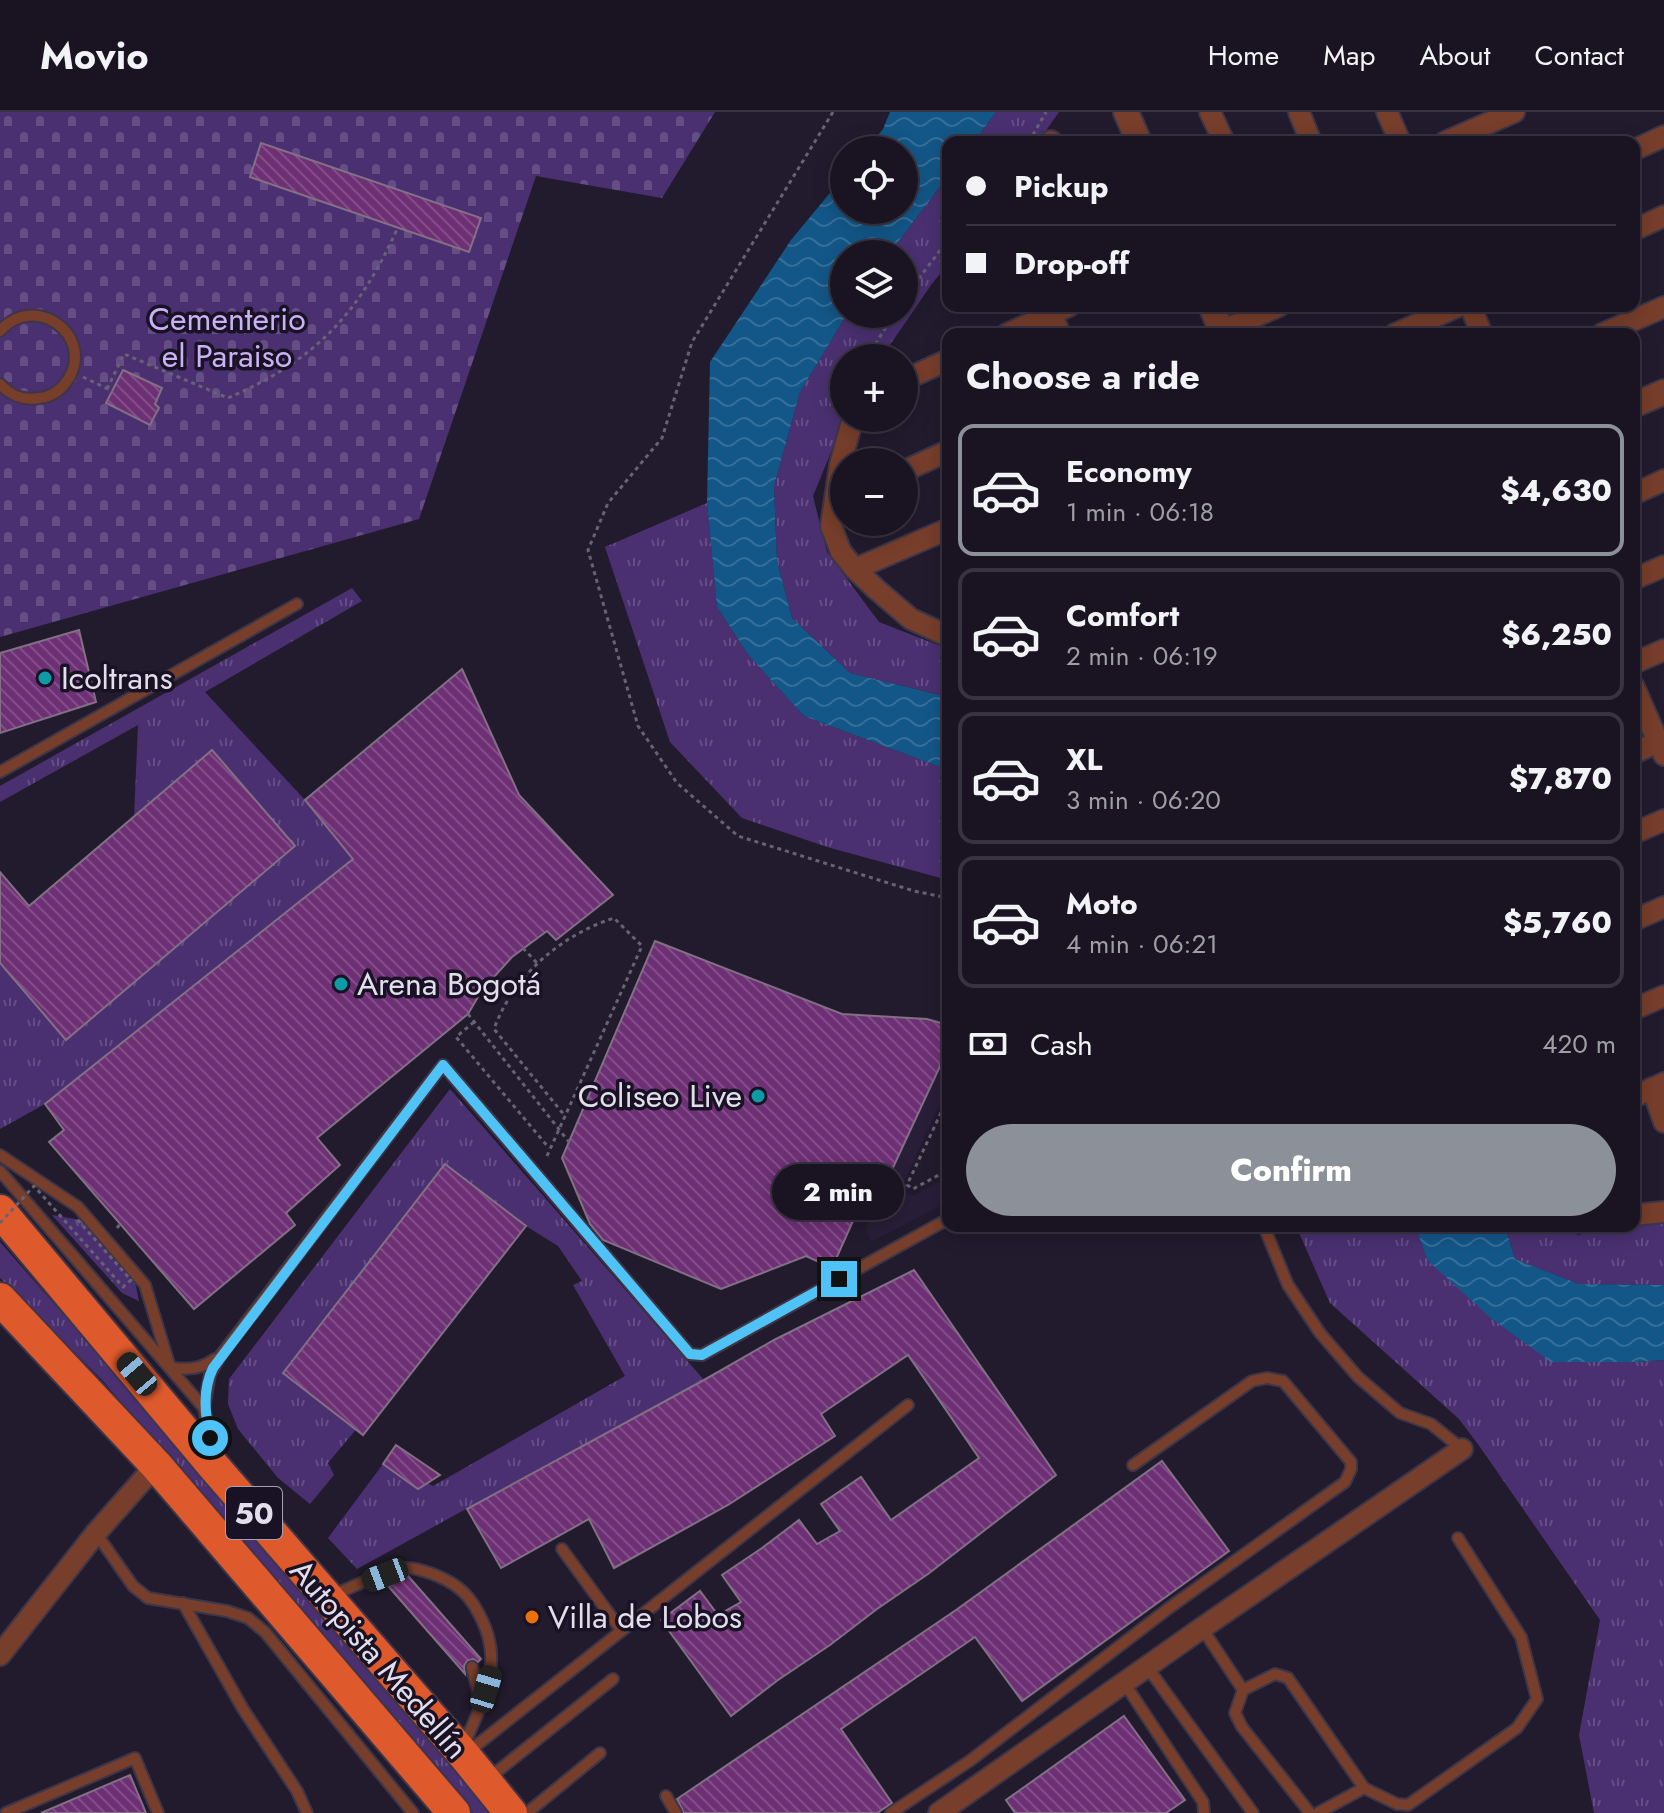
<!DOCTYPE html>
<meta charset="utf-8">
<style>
body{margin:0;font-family:Jost,sans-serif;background:#27212f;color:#f1f3f6;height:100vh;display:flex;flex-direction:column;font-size:30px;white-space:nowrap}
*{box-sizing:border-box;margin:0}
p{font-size:26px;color:#9f9ea5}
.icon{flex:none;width:44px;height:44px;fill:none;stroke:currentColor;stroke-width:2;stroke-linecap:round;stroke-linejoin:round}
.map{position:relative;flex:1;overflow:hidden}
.details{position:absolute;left:942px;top:216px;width:698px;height:904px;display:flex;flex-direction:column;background:#1a1422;border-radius:16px;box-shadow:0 4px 20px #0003,0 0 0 2px #383340}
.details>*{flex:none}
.guide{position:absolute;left:942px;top:24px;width:698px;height:176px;border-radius:16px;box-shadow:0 4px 20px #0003,0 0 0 2px #383340;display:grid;align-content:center;height:176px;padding:0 24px;background:#1a1422}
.buttons{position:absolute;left:830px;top:24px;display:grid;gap:16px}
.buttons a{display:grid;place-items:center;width:88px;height:88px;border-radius:50%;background:#1a1422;box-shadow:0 4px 20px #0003,0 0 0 2px #383340;font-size:40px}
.end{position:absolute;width:36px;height:36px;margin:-18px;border:10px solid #4fc3f7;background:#111;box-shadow:0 0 0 4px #111}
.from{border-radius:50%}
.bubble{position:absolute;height:56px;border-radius:28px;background:#1a1422;box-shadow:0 4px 20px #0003,0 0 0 2px #383340;font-size:26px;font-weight:800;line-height:56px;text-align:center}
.car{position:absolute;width:24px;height:48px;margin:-24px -12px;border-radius:10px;box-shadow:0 0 6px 2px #0007;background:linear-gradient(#222 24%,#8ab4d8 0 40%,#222 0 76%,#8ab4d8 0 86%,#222 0)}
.guide b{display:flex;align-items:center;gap:28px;height:76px;font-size:30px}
.guide b+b{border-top:2px solid #383340}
.guide i{width:20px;height:20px;background:#f1f3f6}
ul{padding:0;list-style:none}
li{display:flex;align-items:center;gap:24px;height:132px;margin:0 16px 12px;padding:0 8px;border:4px solid #383340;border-radius:16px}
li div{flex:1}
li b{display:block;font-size:30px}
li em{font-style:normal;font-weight:800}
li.current{border-color:#8c9099}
li>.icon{width:72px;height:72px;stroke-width:1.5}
h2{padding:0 24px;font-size:36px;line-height:96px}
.pay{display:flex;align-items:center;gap:20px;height:88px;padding:0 24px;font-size:30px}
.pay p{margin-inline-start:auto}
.action{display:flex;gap:16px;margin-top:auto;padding:16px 24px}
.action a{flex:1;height:92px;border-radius:48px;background:#8c9099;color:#fff;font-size:32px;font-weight:800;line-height:92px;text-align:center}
header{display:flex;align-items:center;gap:48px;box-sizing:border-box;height:112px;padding:0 40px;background:#1a1422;border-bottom:2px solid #383340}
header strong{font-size:38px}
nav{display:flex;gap:44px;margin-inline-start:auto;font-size:28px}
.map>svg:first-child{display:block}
.built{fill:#281e38}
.grass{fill:url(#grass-tufts)}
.cemetery{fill:url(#cemetery-stones)}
.water{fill:url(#water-waves)}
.building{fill:url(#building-back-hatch);stroke:#827084;stroke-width:2}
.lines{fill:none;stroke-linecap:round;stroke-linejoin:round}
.service-casing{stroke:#3d3648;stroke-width:14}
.minor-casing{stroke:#3d3648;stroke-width:24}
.tertiary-casing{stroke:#3d3648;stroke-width:28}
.trunk-casing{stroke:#3d3648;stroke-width:36}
.path{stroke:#686273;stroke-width:3;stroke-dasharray:4 4;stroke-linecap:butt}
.service{stroke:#773e2b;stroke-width:10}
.minor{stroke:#773e2b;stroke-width:20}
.tertiary{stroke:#773e2b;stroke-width:24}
.trunk{stroke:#de5a2d;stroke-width:32}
.path-bridge{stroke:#686273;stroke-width:3;stroke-dasharray:4 4;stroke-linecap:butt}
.route{stroke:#4fc3f7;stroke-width:10}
.culture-dot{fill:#0f9aa8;stroke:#191224;stroke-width:3}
.food-dot{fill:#e8710a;stroke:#191224;stroke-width:3}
.labels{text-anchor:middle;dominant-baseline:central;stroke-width:7;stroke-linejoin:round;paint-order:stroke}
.shield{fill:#191224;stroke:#a6a1af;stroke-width:2}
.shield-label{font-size:30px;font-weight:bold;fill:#e2deeb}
.park-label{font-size:32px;fill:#c8b2f5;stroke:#191224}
.poi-label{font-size:32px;fill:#e2deeb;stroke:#191224;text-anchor:start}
.street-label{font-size:32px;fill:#e2deeb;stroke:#191224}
</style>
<header>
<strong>Movio</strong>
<nav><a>Home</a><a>Map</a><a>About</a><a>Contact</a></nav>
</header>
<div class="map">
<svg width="1664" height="1701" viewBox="0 0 1664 1701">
<defs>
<pattern id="grass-tufts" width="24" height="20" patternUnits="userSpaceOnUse" patternTransform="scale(2)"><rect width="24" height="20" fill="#4a3071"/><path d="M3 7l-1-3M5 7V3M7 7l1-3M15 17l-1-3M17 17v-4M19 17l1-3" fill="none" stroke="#644e85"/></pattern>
<pattern id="cemetery-stones" width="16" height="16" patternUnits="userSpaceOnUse" patternTransform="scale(2)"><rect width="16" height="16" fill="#4a3071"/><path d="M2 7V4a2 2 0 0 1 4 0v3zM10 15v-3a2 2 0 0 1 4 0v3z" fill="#644e85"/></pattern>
<pattern id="water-waves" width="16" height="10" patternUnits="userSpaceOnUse" patternTransform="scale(2)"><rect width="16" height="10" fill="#135788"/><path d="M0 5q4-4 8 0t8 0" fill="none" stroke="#356f99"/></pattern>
<pattern id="building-back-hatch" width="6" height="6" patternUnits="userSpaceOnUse" patternTransform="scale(2)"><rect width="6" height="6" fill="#6e3075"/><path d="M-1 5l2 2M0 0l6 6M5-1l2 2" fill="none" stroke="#824e89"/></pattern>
</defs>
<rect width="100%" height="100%" fill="#221b2e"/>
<polygon class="built" points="948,937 948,974 901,1077 913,1084 948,1065 948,1090 871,1130 866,1115"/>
<g class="grass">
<polygon points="996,0 1059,0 1038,30 974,30"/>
<polygon points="948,64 948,152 931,173 881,246 844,246 845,306 813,384 827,440 879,510 948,537 948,585 850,561 792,506 777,449 774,374 800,280 847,202 904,202 904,142 889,142"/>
<polygon points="707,391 717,495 749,544 804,604 948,658 948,768 827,735 742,706 670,630 605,435"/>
<polygon points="352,476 362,489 205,580 305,688 353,747 45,992 0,1017 0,851 67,928 294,734 134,706 138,613 0,690 0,674"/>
<polygon points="450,977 704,1268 555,1348 357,1457 328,1426 383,1352 417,1377 428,1371 433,1374 625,1264 573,1173 582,1169 558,1134 526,1114 328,1351 334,1363 310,1392 278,1366 238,1317 228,1292 229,1267"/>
<polygon points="1664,1102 1664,1173 1579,1172 1515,1147 1505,1114 1560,1114 1578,1123 1616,1114 1634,1114 1634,1110"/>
<polygon points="52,1103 81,1108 135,1170 139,1189 122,1181"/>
<polygon points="1296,1114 1415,1114 1429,1150 1638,1250 1664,1248 1664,1701 1594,1701 1579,1623 1600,1508 1480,1335 1459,1307 1330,1191"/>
<polygon points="0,1130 114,1260 491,1701 473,1701 103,1269 0,1166"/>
</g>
<polygon class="cemetery" points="0,0 715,0 662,86 536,64 419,407 0,525"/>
<g class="water">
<polygon points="890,0 996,0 974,30 948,30 948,64 889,142 844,142 844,202 847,202 800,280 774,374 777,449 792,506 850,561 948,585 948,658 804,604 749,544 717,495 707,391 710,250 791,128 844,64 844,98 904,98 904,38 866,38 883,17"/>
<polygon points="1415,1114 1505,1114 1515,1147 1579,1172 1664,1173 1664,1248 1638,1250 1551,1250 1492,1207 1428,1149"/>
</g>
<g class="building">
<polygon points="261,31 481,106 469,140 250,65"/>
<polygon points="123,258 162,276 155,292 159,296 150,313 106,291"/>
<polygon points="79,518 96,590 0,621 0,541"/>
<polygon points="462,557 519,683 613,783 556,828 547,819 512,845 482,878 468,902 317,1026 340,1053 286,1101 295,1113 194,1197 49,1030 64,1018 45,992 353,747 305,688"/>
<polygon points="212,638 295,734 66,928 0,851 0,760 29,794"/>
<polygon points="655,829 842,902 927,907 948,913 948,937 878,1088 865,1082 832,1156 806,1144 721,1177 603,1128 590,1112 562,1046"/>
<polygon points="445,1052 526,1114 363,1323 283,1261"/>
<polygon points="914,1158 1056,1363 928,1462 877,1497 830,1533 778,1568 731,1604 661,1508 700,1479 718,1503 741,1490 722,1463 762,1436 799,1408 817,1432 840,1419 821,1392 861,1365 891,1408 979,1346 908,1243 821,1302 835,1324 728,1393 614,1456 589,1407 501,1456 467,1397 704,1268 774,1228"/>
<polygon points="396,1333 440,1363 418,1377 383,1352"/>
<polygon points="1162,1349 1229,1439 1022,1589 975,1525 841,1617 892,1691 877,1701 684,1701 677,1687 956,1498"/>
<polygon points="408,1464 481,1547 478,1550 473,1547 467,1549 464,1554 465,1562 389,1475 401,1465"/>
<polygon points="1124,1604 1185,1688 1166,1701 1015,1701 1006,1688"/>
<polygon points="130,1663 146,1701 41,1701"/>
</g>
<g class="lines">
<g class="service-casing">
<g id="service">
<path d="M0,219C34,180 94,222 69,266C62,277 52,285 39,286C24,289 10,283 0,272"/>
<polyline points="0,660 297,492"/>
<path d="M0,1043L78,1095L145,1173L170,1255C187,1259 201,1257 215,1247"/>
<polyline points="0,1059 204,1296 212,1338"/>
<polyline points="1265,1114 1267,1122 1288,1173 1320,1221 1358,1265 1400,1301 1431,1312 1462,1337"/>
<polyline points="204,1296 210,1262 221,1243 443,953 690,1242 702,1243 948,1107"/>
<polyline points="96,1421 133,1474 148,1486 227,1499 248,1506 265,1520 413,1701"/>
<polyline points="562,1437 621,1518"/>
<path d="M331,1484C350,1476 387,1458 405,1456C419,1455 445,1466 456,1474C466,1481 474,1492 479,1502C506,1551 483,1588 463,1635"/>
<polyline points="183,1491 243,1597 297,1679 307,1701"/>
<polyline points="1202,1516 1243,1578 1275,1562 1288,1566 1364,1676 1397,1692 1408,1693 1517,1616 1537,1587 1521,1525 1458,1426"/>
<polyline points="472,1555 481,1591"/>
<polyline points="1148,1556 1253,1701"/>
<polyline points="1125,1572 1203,1690 1204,1701"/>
<polyline points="1243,1578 1235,1601 1242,1615 1310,1701"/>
<polyline points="468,1640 908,1293"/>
<polyline points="489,1666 613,1567"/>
<polyline points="666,1684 676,1701"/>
<polyline points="6,1701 135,1646 158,1701"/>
<polyline points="527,1701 600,1641"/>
<polyline points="891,1701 971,1648 1169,1496 1345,1370 1351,1357 1351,1350 1283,1269 1267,1266 1252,1269 1133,1353"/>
<polyline points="1318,1701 1364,1676"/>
</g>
</g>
<g class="minor-casing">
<g id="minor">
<polyline points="1210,0 1224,30"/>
<polyline points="1299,0 1311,30"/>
<polyline points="1387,0 1400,30"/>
<polyline points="1051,29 1052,30"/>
<polyline points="1445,30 1514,0"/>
<polyline points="1634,38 1664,24"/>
<polyline points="1634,118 1664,104"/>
<polyline points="1048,194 1060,222"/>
<polyline points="1470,194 1482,222"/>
<polyline points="1007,222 1069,194"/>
<polyline points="1215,222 1279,194"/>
<polyline points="1395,222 1459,194"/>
<polyline points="1602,222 1664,195"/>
<polyline points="904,268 948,248"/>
<polyline points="853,306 840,353 831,414 841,440 855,457 876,477 911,507 948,524"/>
<polyline points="904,359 948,339"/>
<polyline points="1634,382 1664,368"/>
<polyline points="855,457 948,417"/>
<polyline points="1634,467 1664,454"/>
<polyline points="1634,551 1664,538"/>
<polyline points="1634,575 1664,643"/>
<polyline points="1634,641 1658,630"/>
<polyline points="1634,721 1664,708"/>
<polyline points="1634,808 1664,795"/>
<polyline points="1634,897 1664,884"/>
<polyline points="1652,976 1664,1010"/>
<polyline points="1634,985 1664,971"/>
<polyline points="1634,1103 1664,1100"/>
<polyline points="0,1543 96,1421 156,1353"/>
<polyline points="939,1701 1202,1516 1462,1337"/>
</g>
</g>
<g class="tertiary-casing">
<g id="tertiary">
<polyline points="1126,0 1139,30"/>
<polyline points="1211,194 1223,222"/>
<polyline points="1634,293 1664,280"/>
</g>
</g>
<g class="trunk-casing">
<g id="trunk">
<polyline points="0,1099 215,1356 464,1643 511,1701"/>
<polyline points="0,1187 156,1353 454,1701"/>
</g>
</g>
<g class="path">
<polyline points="833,0 692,230 662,326 608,391 588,438 638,614 677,671 738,724 914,779 948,786"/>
<polyline points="1029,30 1046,0"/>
<polyline points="904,186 948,128"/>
<polyline points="867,246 894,202"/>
<polyline points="83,265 112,279"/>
<path d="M107,277L124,242L228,286C316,248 359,202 398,115"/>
<polyline points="836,297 844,282"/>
<polyline points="523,836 537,851"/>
<polyline points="474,910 456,925 549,1036"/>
<polyline points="948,986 907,1073 913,1077 948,1058"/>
<path d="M547,1044L642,834L614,806C561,823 513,864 494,917L565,1004"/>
<polyline points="117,1116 120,1112"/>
</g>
<use href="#service" class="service"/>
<use href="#minor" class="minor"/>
<use href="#tertiary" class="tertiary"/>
<use href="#trunk" class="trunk"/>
<g class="path-bridge">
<polyline points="468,902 569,1030"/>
<polyline points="0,1111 34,1074 123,1175 131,1168 76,1106"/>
</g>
</g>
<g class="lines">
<path class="route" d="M210,1326C205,1301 202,1279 213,1256L443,953L690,1242L702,1243L839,1167"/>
</g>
<g class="culture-dot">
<circle cx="45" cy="566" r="8"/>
<circle cx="341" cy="872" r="8"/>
<circle cx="758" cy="984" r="8"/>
</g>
<circle class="food-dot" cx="532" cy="1505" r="8"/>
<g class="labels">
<rect class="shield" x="226" y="1375" width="56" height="52" rx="6"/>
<g class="shield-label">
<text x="254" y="1401">50</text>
</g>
<g class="park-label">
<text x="227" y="207">Cementerio<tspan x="227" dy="37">el Paraiso</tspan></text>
</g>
<g class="poi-label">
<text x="61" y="566">Icoltrans</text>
<text x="357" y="872">Arena Bogotá</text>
<text x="742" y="984" text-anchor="end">Coliseo Live</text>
<text x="548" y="1505">Villa de Lobos</text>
</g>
<g class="street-label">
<text transform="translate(379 1547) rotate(49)">Autopista Medellín</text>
</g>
</g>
</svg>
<div class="buttons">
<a><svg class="icon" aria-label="locate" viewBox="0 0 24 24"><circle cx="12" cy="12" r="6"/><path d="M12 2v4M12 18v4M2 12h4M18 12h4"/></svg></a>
<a><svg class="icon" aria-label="layers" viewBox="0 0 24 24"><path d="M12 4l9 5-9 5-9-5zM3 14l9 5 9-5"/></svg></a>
<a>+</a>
<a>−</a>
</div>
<i class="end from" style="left:210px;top:1326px"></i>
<i class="end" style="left:839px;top:1167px"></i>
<div class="bubble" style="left:772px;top:1052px;width:132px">2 min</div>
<i class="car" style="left:137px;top:1262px;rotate:320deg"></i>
<i class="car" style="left:385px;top:1463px;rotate:249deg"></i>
<i class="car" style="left:486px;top:1577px;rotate:17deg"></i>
<div class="guide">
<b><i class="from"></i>Pickup</b>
<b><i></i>Drop-off</b>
</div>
<section class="details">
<h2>Choose a ride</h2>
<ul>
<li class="current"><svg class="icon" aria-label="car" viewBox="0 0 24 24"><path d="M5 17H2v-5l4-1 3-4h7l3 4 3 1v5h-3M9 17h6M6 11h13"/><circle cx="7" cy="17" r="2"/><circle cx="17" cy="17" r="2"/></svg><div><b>Economy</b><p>1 min · 06:18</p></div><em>$4,630</em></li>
<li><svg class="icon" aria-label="car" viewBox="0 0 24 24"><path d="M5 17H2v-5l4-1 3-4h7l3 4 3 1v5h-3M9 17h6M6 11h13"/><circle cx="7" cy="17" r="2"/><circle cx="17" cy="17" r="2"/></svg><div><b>Comfort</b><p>2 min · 06:19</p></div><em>$6,250</em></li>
<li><svg class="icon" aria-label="car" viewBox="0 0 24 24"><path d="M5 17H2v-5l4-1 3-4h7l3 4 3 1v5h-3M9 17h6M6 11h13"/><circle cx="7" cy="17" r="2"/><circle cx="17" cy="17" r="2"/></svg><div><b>XL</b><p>3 min · 06:20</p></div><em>$7,870</em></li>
<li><svg class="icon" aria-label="car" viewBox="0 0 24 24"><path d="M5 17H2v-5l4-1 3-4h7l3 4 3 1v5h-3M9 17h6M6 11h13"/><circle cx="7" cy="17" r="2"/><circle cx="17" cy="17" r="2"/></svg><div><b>Moto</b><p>4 min · 06:21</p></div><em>$5,760</em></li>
</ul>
<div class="pay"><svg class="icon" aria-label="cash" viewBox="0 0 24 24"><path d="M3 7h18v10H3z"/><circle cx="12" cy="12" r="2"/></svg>Cash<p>420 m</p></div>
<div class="action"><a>Confirm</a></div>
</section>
</div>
